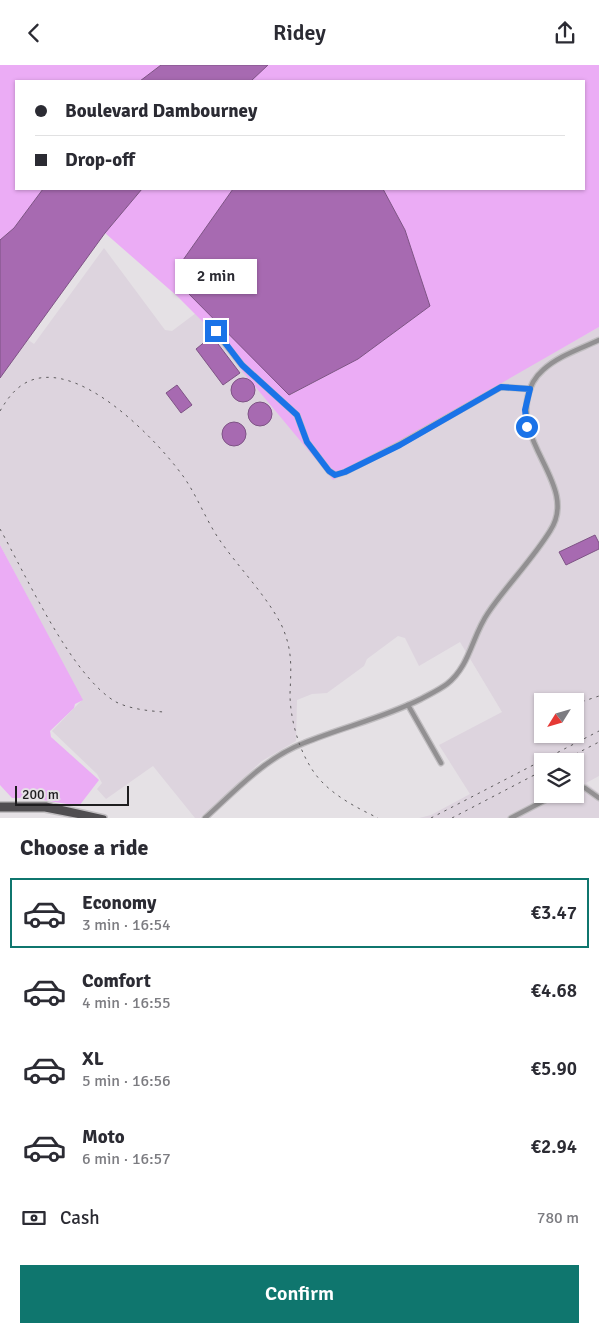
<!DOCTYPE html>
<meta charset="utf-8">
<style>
body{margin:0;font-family:Signika,sans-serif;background:#f7f7f7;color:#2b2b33;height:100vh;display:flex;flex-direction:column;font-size:19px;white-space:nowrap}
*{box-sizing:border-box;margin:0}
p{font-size:16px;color:#7c7c81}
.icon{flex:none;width:28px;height:28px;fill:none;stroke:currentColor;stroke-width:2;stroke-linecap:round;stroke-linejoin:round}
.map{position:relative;height:753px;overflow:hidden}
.details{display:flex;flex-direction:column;background:#fff;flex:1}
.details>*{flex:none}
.hud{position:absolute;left:15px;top:15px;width:570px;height:110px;border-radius:0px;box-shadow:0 1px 4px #0004;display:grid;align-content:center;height:110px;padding:0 20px;background:#fff}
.needle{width:32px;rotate:233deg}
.tools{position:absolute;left:534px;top:628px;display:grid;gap:10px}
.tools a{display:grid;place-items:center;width:50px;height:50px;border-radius:0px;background:#fff;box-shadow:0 1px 4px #0004;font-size:25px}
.scale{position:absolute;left:15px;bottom:12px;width:114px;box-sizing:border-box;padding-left:5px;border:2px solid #1e1d1f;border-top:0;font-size:14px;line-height:18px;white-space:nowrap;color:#1e1d1f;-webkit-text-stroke:4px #e5e1e5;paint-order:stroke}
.end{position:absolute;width:22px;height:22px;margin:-11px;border:6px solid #1a73e8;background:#fff;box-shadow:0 0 0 2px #fff}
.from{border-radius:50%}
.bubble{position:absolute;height:35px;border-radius:0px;background:#fff;box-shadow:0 1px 4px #0004;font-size:16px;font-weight:600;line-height:35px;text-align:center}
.hud b{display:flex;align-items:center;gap:18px;height:48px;font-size:19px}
.hud b+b{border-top:1px solid #e1e1e2}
.hud i{width:12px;height:12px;background:#2b2b33}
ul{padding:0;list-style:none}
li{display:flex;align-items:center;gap:15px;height:70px;margin:0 10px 8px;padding:0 10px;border:2px solid transparent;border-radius:0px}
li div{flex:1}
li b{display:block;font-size:19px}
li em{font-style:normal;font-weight:600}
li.current{border-color:#0f766e}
li>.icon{width:45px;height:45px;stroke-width:1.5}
h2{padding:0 20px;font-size:22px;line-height:60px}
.pay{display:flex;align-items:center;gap:12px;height:55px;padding:0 20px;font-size:19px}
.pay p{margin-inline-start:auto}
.action{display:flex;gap:10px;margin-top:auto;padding:10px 20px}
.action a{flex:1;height:58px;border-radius:0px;background:#0f766e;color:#fff;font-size:20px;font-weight:600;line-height:58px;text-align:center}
header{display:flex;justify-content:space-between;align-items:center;height:65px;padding:0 20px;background:#fff;font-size:22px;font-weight:600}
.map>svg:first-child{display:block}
.built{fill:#ddd4de;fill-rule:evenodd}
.green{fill:#ebacf5}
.water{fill:#a76ab1;stroke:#7e5385}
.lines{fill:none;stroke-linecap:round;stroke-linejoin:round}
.minor-casing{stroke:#c1bec1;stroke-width:7}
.major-casing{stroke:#c1bec1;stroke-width:8}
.minor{stroke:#929092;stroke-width:4.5}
.major{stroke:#504e51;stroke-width:5}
.rail{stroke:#5d5b5d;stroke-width:1;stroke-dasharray:2.5 5;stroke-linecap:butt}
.route{stroke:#1a73e8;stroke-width:6}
</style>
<header><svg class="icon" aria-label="back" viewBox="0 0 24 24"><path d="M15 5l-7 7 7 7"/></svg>Ridey<svg class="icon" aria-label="share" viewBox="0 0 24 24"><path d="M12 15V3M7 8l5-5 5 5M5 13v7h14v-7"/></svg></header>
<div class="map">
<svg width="599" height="753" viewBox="0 0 599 753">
<rect width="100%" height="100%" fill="#e5e1e5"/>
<path class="built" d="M104,183L165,265L172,266L196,248L437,353L599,262V711L586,718L599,728V753H419L431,750L470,729L439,680L502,647L460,577L419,601L405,573L398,571L367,594L364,601L327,628L312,629L297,635L296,676L262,696L200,753H195L153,701L106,734L97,724L102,718L97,709L52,666L82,635L0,480V313L27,274L34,279ZM542,636H575V669H542ZM542,696H575V729H542Z"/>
<g class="green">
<polygon points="0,0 161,0 140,16 16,16 16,124 43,124 14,163 0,175"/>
<polygon points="268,0 599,0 599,262 333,415 242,306 213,267 177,231 105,168 142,124 233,124 183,195 290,330 358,294 430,241 405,165 383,124 584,124 584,16 250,16"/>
<polygon points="0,480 83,635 75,639 74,643 50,666 51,672 99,715 79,741 31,733 12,733 0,720"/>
</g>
<g class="water">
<polygon points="161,0 268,0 251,16 140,16"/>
<polygon points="43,124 142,124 105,168 0,313 0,175 14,163"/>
<polygon points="233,124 383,124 405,165 430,241 358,294 289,330 184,224 183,195"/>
<polygon points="212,271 240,308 223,320 196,284"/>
<circle cx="243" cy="325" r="12"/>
<polygon points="177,320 192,340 181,348 166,328"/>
<circle cx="260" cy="349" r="12"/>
<circle cx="234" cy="369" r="12"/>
<polygon points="595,470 599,478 599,484 566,500 559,487"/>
</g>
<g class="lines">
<g class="minor-casing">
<g id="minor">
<polyline points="215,266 242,300 297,350 307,377 329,406 335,410 345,407 400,379 501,322 530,324"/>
<polyline points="408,640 441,698"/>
<polyline points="575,721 585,723 599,733"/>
<path d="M205,753C235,726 265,693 304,678C343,662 383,653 421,634C430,629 439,625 447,619C470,601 472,571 488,548C507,520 532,495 550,466C579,422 515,381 528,331C530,321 535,312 543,305C558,291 580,284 599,275"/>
<polyline points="511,753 557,729"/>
</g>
</g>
<g class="major-casing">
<g id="major">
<polyline points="0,740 46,740 104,753"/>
<polyline points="0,744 45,744 91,753"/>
</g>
</g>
<use href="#minor" class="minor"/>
<use href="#major" class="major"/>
<g class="rail">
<path d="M0,346C6,336 12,327 22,320C73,286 156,374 183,411C198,432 206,456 221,477C240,504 265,529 281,559C293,585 291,602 290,629C290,652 298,682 310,701C324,726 353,741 378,753"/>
<path d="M0,464C26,510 71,611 116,637C130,644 149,646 164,647"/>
<polyline points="575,639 599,631"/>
<polyline points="562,696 599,677"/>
<polyline points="431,753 599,666"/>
<polyline points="452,753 542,706"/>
</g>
</g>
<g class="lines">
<polyline class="route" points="216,266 242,300 297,350 307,377 329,406 335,410 345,407 400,380 501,322 530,324 525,345 527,362"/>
</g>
</svg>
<div class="tools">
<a><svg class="needle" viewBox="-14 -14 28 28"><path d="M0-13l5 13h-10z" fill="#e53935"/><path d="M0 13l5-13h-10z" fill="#7c7c81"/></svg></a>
<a><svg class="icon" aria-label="layers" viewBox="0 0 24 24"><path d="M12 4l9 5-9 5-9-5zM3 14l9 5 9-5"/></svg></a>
</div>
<div class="scale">200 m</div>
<i class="end from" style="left:527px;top:362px"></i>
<i class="end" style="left:216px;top:266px"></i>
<div class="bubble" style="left:175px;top:194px;width:82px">2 min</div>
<div class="hud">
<b><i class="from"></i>Boulevard Dambourney</b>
<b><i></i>Drop-off</b>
</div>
</div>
<section class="details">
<h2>Choose a ride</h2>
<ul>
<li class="current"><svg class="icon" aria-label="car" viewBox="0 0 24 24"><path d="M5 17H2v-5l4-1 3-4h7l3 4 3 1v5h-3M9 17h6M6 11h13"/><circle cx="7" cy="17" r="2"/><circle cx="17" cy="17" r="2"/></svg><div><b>Economy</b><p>3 min · 16:54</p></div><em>€3.47</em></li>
<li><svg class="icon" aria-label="car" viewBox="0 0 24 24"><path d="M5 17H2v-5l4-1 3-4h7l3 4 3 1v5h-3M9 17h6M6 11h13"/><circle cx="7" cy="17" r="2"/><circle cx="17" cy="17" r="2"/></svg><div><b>Comfort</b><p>4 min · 16:55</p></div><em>€4.68</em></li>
<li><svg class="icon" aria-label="car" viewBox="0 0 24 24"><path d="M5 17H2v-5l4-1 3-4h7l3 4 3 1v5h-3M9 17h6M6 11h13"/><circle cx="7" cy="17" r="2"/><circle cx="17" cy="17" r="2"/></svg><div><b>XL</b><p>5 min · 16:56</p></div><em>€5.90</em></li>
<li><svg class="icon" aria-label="car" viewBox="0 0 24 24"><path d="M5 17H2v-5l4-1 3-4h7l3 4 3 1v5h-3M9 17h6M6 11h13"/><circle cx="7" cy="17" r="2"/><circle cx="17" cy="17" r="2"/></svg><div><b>Moto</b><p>6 min · 16:57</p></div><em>€2.94</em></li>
</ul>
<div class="pay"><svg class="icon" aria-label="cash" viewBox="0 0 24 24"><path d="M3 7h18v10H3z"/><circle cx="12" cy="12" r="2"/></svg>Cash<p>780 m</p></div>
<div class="action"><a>Confirm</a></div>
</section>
